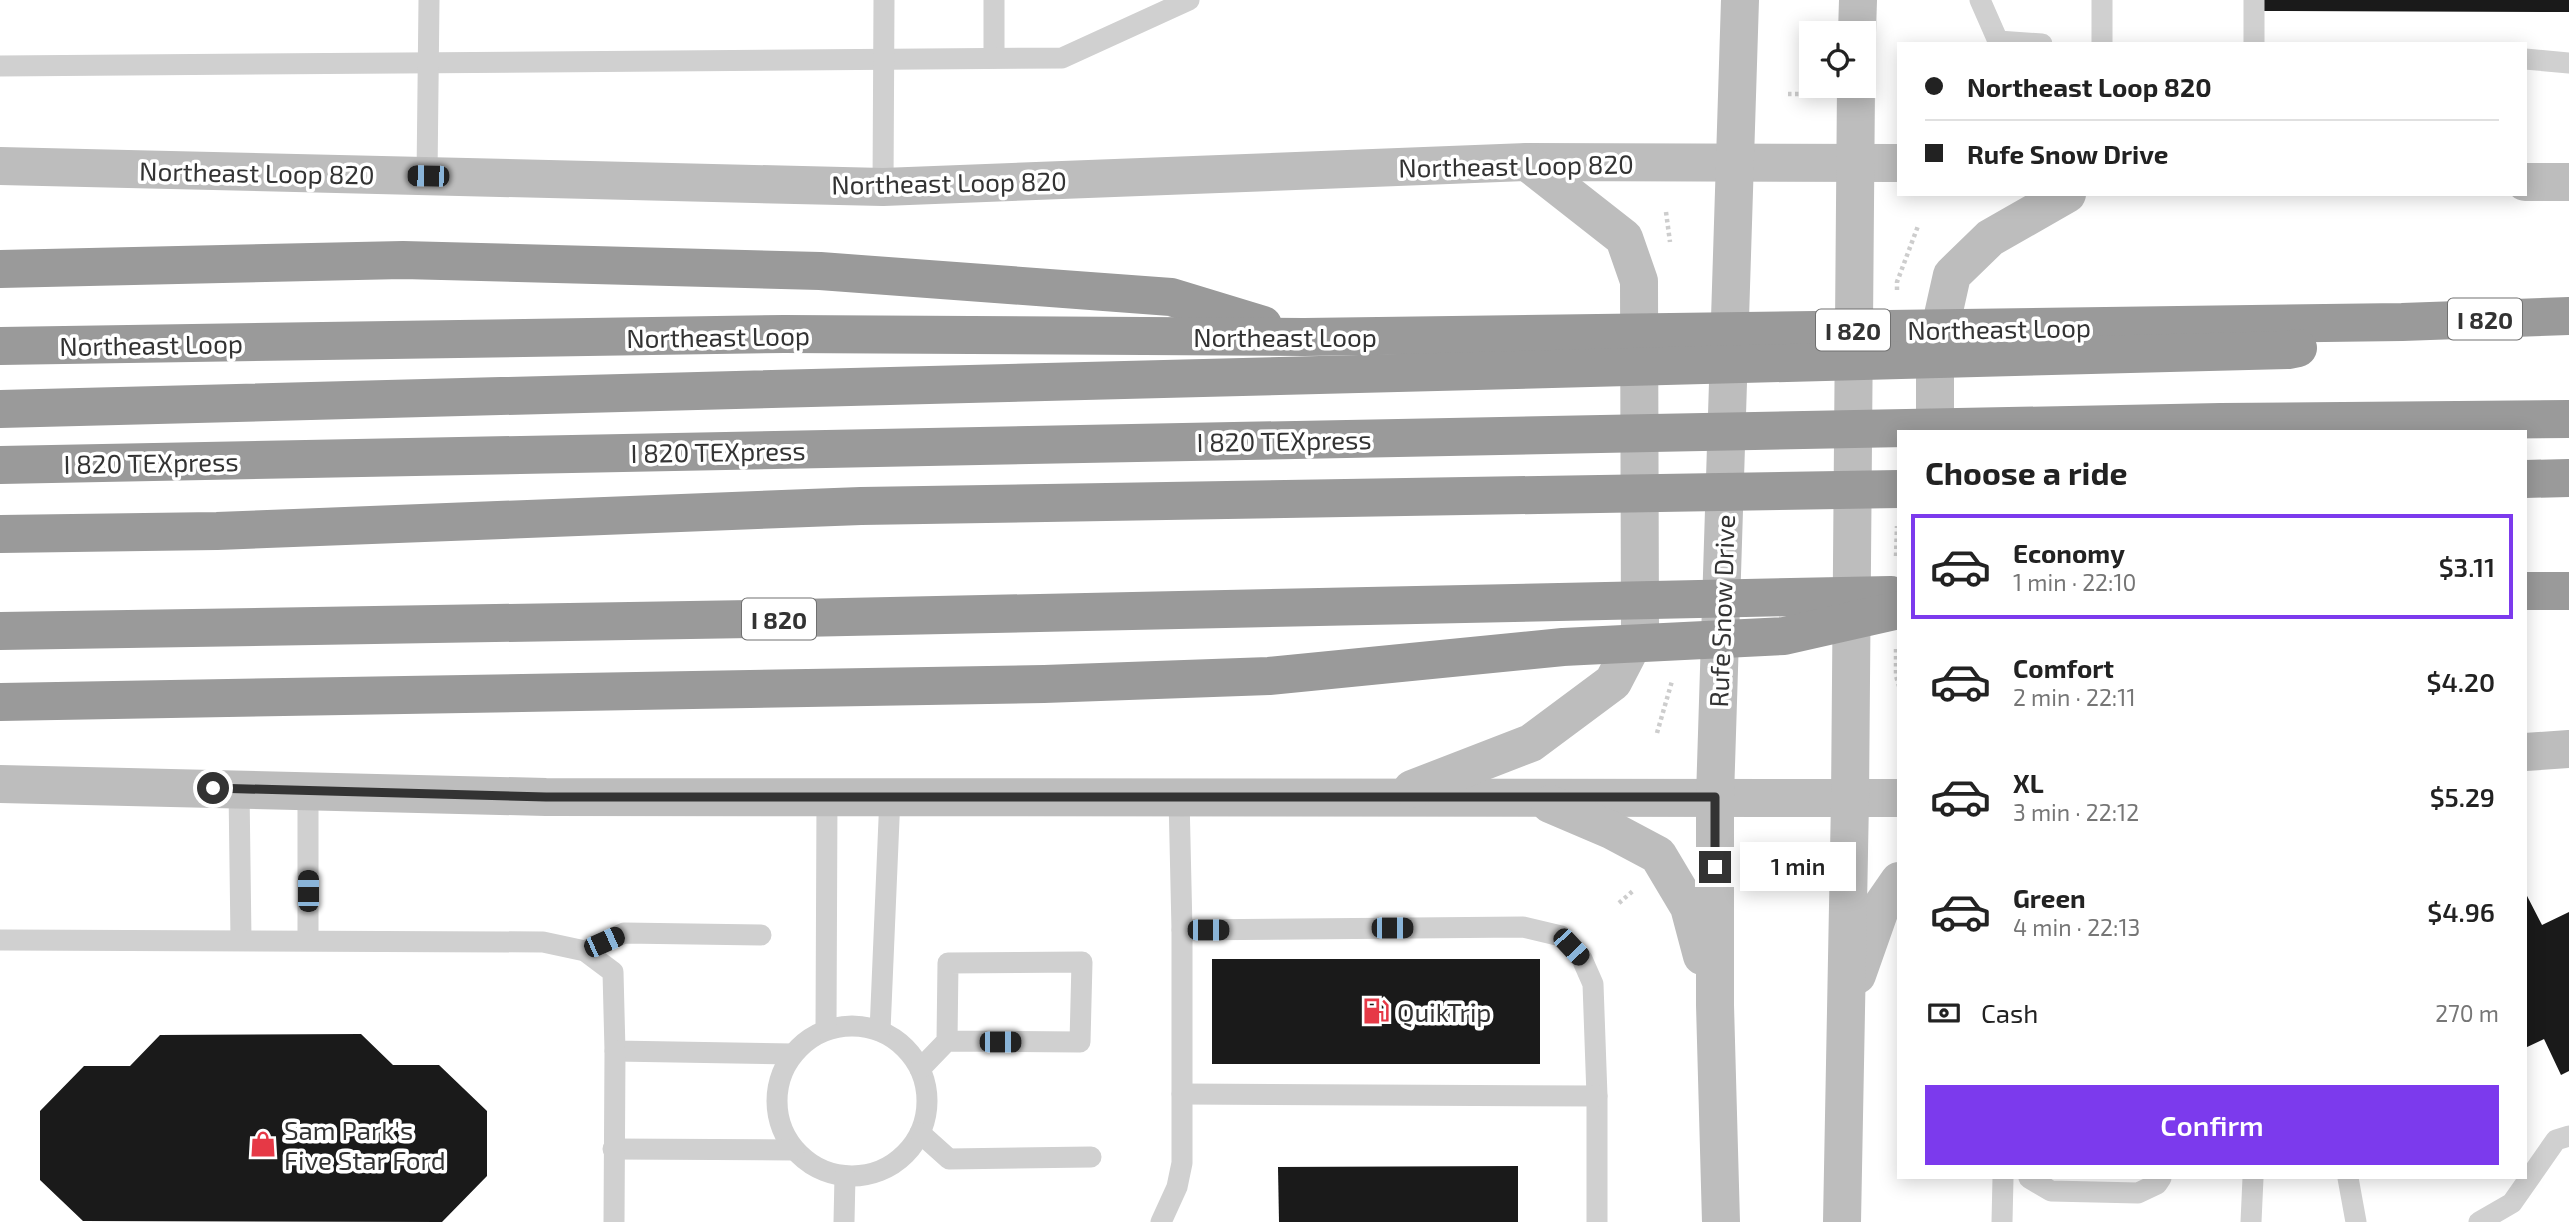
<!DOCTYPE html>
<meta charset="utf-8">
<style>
body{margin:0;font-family:"Exo 2",sans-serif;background:#f6f6f6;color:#222;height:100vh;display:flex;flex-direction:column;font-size:26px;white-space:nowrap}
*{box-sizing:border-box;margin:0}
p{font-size:23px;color:#767676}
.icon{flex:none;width:38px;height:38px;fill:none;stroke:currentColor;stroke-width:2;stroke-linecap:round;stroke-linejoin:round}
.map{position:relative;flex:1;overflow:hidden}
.sheet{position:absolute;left:1897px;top:430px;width:630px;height:749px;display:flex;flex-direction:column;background:#fff;border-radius:0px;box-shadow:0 4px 18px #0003}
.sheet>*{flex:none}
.hud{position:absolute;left:1897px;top:42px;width:630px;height:154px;border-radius:0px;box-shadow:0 4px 18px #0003;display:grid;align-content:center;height:154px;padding:0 28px;background:#fff}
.tools{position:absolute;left:1799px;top:21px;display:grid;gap:14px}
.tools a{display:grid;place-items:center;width:77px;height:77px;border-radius:0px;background:#fff;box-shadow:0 4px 18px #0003;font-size:35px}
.end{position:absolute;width:32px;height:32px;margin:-16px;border:9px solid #333;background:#fff;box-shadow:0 0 0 4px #fff}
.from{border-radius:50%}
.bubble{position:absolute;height:49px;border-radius:0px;background:#fff;box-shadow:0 4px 18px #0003;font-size:23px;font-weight:600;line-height:49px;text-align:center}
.car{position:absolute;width:21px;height:42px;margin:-21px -10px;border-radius:9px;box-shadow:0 0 5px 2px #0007;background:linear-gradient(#222 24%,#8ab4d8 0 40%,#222 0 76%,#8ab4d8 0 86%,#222 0)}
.hud b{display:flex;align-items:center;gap:24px;height:66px;font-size:26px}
.hud b+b{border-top:2px solid #e0e0e0}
.hud i{width:18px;height:18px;background:#222}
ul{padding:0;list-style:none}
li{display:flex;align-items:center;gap:21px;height:105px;margin:0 14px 10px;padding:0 14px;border:4px solid transparent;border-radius:0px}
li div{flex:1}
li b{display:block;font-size:26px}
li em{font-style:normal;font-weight:600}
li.selected{border-color:#7c3aed}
li>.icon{width:63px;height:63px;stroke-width:1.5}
h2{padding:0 28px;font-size:32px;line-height:84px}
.pay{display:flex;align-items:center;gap:18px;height:77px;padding:0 28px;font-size:26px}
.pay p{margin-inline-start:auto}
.action{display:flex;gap:14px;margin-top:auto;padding:14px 28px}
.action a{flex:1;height:80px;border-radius:0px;background:#7c3aed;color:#fff;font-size:28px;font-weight:600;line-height:80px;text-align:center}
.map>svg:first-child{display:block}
.building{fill:#1a1a1a}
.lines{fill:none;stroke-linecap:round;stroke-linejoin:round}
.path{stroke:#cdcdcd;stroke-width:4.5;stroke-dasharray:3.5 3.5;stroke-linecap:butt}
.service{stroke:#d0d0d0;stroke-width:21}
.secondary{stroke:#bdbdbd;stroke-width:38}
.motorway{stroke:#9a9a9a;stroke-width:38}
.route{stroke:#333;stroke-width:9}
.labels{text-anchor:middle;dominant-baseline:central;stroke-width:7;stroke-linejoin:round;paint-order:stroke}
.shield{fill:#fff;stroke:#707070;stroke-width:2}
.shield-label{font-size:24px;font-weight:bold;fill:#333}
.street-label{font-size:26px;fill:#333;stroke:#fff}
.poi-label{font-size:26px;fill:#333;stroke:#fff;text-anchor:start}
</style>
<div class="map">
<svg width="2569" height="1222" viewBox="0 0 2569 1222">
<rect width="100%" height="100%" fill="#fff"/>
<g class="building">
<polygon points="2263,0 2569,0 2569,12 2263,11"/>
<polygon points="2525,892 2542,925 2569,912 2569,1071 2561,1075 2544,1039 2525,1048"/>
<rect x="1212" y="959" width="328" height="105"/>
<polygon points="361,1034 393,1065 439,1065 487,1111 487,1176 442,1222 83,1221 40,1180 40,1111 84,1066 130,1066 160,1035"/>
<polygon points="1518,1166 1518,1222 1279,1222 1278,1167"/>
</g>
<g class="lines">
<g class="path">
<polyline points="1788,94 1805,94"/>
<polyline points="1666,212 1670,242"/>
<polyline points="1897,290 1897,282 1918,226"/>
<polyline points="1896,556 1897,526"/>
<polyline points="1896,649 1896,676 1899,686"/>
<polyline points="1657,733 1672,681"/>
<polyline points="1619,903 1634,890"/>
</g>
<g class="service">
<polyline points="1980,0 1998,41 2042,44"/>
<polyline points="2102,0 2102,44"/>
<polyline points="2254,0 2254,44"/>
<polyline points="994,58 994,0"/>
<polyline points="2525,59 2569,63"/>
<polyline points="0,66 1062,58 1189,0"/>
<polyline points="427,176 429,0"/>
<polyline points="883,187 884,0"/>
<polyline points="239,789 241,940"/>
<polyline points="308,791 308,940"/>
<polyline points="1179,797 1182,930 1523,927 1561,936 1582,959 1593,984 1597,1096 1597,1222"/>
<polyline points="0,940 543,942 585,951 613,972 615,1051 793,1054"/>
<polyline points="585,951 624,933 761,935"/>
<circle cx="852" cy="1101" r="75"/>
<polyline points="826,1030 827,796"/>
<polyline points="880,1031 890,796"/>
<polyline points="920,1069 947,1041 1080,1042 1082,962 948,963 947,1041"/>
<polyline points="1182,1094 1597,1096"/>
<polyline points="920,1133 949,1159 1091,1157"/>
<polyline points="613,1149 794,1150"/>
<polyline points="2029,1178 2051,1191 2138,1193 2157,1184 2161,1178"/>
<polyline points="2348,1178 2356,1222"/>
<polyline points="614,1222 615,1051"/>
<polyline points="844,1222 845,1176"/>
<polyline points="1161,1222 1177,1187 1182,1163 1182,930"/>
<polyline points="2002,1222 2003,1178"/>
<polyline points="2251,1222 2253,1178"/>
<polyline points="2479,1222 2512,1203 2556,1140 2569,1136"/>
</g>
<g class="secondary">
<polyline points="1857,33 1858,0"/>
<polyline points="0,166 883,187 1527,162 1899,163"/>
<polyline points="2525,182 2569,182"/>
<polyline points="1935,432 1935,351 1952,275 1990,238 2067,194"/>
<polyline points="2525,752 2569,749"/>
<polyline points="0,784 546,797 1899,798"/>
<polyline points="1412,789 1531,743 1613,682 1640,630 1639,281 1624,238 1527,162"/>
<polyline points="1550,804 1611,830 1658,855 1689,907 1702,956"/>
<polyline points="1857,975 1881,907 1899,881"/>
<polyline points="1721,1222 1715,1005 1715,797 1740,0"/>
<polyline points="1842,1222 1850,800 1856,86"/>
</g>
<g class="motorway">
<polyline points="0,269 403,260 820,271 1171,297 1263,325"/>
<polyline points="0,346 784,334 1304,337 2402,322 2569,316"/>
<polyline points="0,409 2288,350 2298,348"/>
<polyline points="0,465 2221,422 2569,419"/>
<polyline points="2525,479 2569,478"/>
<polyline points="0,534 217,531 861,506 1899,489"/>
<polyline points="2525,591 2569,591"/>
<polyline points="0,631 751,619 1891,595"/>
<polyline points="0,702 1044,684 1269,676 1563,647 1784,636 1899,610"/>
</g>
</g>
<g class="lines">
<polyline class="route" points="213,788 546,797 1715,797 1715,867"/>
</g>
<defs>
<g id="fuel-bare" transform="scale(2.1)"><path d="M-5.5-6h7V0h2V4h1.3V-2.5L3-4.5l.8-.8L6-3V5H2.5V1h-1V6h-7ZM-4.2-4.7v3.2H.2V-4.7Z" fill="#e63946" stroke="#fff" stroke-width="2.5" paint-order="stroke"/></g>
<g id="shop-bare" transform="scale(2.1)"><path d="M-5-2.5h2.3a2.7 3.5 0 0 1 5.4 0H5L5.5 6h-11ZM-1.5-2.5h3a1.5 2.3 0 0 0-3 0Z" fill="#e63946" stroke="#fff" stroke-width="2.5" paint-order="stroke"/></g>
</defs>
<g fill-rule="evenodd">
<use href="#fuel-bare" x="1376" y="1011"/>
<use href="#shop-bare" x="263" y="1144"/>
</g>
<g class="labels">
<g class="shield">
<rect x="2448" y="298.5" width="74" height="41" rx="5"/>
<rect x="1816" y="309.5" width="74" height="41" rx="5"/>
<rect x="742" y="598.5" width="74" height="41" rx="5"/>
</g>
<g class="shield-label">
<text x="2485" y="319">I 820</text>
<text x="1853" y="330">I 820</text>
<text x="779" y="619">I 820</text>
</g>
<g class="street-label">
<text transform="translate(1516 165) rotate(-1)">Northeast Loop 820</text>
<text transform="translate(257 172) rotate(1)">Northeast Loop 820</text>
<text transform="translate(949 182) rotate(-1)">Northeast Loop 820</text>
<text transform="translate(1999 328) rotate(-1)">Northeast Loop</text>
<text transform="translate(718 336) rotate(-1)">Northeast Loop</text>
<text x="1285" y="336">Northeast Loop</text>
<text transform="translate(151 344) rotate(-1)">Northeast Loop</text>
<text transform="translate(1284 440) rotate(-1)">I 820 TEXpress</text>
<text transform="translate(718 451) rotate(-1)">I 820 TEXpress</text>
<text transform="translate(151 462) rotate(-1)">I 820 TEXpress</text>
<text transform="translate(1721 611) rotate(-88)">Rufe Snow Drive</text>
</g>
<g class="poi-label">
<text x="1397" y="1011">QuikTrip</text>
<text x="284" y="1129">Sam Park's<tspan x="284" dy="30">Five Star Ford</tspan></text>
</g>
</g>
</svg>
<div class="tools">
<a><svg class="icon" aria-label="locate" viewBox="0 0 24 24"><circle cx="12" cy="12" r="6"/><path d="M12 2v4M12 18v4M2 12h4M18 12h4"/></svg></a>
</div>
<i class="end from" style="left:213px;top:788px"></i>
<i class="end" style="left:1715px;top:867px"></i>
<div class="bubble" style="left:1740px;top:842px;width:116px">1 min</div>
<i class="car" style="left:428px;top:176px;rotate:271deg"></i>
<i class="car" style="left:308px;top:891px;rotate:0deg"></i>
<i class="car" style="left:1392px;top:928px;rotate:90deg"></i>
<i class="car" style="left:1208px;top:930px;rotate:90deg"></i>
<i class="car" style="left:604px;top:942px;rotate:66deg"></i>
<i class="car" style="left:1571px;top:947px;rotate:137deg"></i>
<i class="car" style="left:1000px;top:1042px;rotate:90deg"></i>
<div class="hud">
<b><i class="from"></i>Northeast Loop 820</b>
<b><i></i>Rufe Snow Drive</b>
</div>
<section class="sheet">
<h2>Choose a ride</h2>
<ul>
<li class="selected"><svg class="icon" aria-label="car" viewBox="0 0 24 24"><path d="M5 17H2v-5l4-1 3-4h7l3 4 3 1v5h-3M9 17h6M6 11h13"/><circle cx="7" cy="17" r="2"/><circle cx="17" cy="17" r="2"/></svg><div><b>Economy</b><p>1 min · 22:10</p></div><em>$3.11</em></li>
<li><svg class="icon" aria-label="car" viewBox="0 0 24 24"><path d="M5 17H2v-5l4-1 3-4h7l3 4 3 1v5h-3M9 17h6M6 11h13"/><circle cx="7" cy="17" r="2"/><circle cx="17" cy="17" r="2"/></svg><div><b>Comfort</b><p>2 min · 22:11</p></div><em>$4.20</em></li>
<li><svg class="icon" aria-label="car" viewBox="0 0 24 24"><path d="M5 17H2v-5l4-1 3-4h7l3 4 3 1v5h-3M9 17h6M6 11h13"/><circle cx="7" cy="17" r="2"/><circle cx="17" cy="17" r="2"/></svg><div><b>XL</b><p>3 min · 22:12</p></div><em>$5.29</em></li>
<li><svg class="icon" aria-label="car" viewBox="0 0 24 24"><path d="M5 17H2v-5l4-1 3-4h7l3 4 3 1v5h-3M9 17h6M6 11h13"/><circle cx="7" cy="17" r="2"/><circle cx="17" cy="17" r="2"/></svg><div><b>Green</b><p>4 min · 22:13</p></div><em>$4.96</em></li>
</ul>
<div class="pay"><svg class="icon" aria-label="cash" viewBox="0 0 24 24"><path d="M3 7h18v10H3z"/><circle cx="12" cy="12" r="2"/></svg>Cash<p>270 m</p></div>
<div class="action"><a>Confirm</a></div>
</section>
</div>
